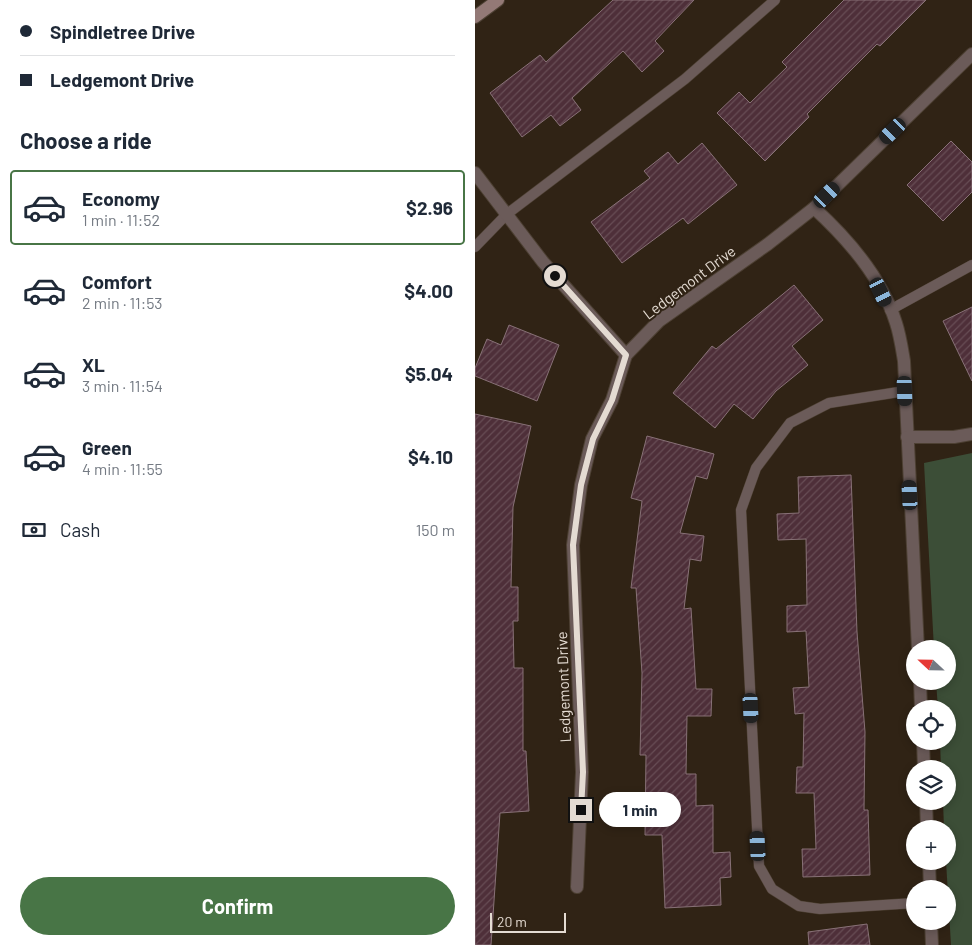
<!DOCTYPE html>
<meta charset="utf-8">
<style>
body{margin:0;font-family:Barlow,sans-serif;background:#f6f6f7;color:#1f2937;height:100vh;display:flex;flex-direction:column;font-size:19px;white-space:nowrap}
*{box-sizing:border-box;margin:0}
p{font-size:16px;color:#747a83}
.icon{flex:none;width:28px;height:28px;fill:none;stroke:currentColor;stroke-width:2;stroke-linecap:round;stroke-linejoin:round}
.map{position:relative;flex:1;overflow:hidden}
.details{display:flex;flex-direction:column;background:#fff;width:475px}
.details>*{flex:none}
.guide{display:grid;align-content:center;height:110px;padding:0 20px;background:#fff}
.needle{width:32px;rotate:292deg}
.buttons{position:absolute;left:431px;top:640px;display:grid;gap:10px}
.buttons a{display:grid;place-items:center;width:50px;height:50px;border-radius:50%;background:#fff;box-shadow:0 2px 8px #0003;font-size:25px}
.scale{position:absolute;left:15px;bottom:12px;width:76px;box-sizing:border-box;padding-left:5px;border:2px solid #e4dbd2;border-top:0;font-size:14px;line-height:18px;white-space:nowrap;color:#e4dbd2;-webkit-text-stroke:4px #302315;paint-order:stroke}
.end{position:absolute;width:22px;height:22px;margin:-11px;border:6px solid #e4dbd2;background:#111;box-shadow:0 0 0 2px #111}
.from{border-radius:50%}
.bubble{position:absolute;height:35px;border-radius:18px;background:#fff;box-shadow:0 2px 8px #0003;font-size:16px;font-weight:700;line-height:35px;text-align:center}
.car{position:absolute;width:15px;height:30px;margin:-15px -8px;border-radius:6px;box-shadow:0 0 4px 1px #0007;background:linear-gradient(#222 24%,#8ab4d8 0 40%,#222 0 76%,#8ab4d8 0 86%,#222 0)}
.guide b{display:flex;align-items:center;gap:18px;height:48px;font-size:19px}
.guide b+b{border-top:1px solid #e0e1e3}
.guide i{width:12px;height:12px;background:#1f2937}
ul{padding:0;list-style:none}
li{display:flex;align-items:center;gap:15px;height:75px;margin:0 10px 8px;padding:0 10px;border:2px solid transparent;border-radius:5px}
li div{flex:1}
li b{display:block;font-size:19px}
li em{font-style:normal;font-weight:700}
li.active{border-color:#487546}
li>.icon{width:45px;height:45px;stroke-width:1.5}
h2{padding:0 20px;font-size:22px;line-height:60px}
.pay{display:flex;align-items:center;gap:12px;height:55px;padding:0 20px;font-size:19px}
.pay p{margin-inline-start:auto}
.action{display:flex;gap:10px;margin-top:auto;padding:10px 20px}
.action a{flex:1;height:58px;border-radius:30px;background:#487546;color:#fff;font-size:20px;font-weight:700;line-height:58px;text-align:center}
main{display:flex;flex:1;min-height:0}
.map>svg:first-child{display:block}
.park{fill:#3c4e37}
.building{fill:url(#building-hatch);stroke:#887177}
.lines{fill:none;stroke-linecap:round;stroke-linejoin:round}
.lane-casing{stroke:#4d4033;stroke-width:11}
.street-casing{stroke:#4d4033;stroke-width:14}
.secondary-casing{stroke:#4d4033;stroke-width:14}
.lane{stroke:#6b5b59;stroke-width:10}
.street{stroke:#6b5b59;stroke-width:12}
.secondary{stroke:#937976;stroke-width:12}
.route{stroke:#e4dbd2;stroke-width:6}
.labels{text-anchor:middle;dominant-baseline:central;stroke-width:4;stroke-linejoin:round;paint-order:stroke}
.street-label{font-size:15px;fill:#e4dbd2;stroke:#302315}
</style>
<main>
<section class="details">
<div class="guide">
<b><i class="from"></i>Spindletree Drive</b>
<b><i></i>Ledgemont Drive</b>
</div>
<h2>Choose a ride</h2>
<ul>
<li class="active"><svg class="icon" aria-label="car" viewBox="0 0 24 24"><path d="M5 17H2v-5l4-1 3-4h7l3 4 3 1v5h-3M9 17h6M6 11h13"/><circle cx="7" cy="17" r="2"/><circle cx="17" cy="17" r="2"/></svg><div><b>Economy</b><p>1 min · 11:52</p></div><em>$2.96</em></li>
<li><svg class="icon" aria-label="car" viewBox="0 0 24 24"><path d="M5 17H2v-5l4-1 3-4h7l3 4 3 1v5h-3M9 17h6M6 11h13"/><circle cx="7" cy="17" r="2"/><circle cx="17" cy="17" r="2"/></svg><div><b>Comfort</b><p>2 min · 11:53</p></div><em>$4.00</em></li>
<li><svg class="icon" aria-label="car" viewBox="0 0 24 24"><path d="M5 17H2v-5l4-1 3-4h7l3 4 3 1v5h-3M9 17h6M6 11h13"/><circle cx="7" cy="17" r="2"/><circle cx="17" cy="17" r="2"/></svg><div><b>XL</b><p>3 min · 11:54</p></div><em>$5.04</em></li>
<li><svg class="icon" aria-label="car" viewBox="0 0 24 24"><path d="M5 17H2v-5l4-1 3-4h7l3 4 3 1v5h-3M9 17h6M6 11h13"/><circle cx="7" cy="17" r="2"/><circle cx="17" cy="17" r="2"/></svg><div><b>Green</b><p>4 min · 11:55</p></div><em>$4.10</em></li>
</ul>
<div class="pay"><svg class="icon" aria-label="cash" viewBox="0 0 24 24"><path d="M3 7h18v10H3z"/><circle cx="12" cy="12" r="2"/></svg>Cash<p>150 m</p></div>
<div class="action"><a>Confirm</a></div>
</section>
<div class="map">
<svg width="497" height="945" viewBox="0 0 497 945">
<defs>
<pattern id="building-hatch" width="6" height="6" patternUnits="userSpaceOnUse" patternTransform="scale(1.25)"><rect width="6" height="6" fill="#4e2f39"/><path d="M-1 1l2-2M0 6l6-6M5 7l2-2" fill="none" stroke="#674d55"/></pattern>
</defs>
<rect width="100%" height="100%" fill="#302315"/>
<polygon class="park" points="497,453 497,945 476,945 471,861 472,829 469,829 468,801 472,801 472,769 466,769 465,741 472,741 472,709 463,709 461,681 472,681 472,649 459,649 449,463"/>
<g class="building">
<polygon points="138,0 219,0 180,41 189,51 167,72 148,51 97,98 106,110 85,126 76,115 47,137 15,93 65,55 71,62"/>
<polygon points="369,0 451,0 405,46 402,44 332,114 334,117 290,161 242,113 264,92 275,103 312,67 307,62"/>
<polygon points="476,141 497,162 497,192 468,221 432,185"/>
<polygon points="227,143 262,185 213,224 208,218 147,263 116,222 175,178 169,171 193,152 203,164"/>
<polygon points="319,285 348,320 317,346 333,365 301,391 278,419 259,404 240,428 198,393 237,346 241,349"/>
<polygon points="497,307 497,381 468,321"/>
<polygon points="34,325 84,345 62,401 0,376 0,368 12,339 26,345"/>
<polygon points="0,414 56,426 38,507 36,587 43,587 43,621 38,621 39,668 48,668 48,751 51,751 54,811 25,813 16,945 0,945"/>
<polygon points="172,436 239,454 232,479 221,476 205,533 229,536 226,561 215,559 209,609 216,608 221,689 237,689 236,716 212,716 211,774 221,774 221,806 238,805 238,853 255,852 256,877 245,878 246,905 190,908 187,835 170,835 171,755 165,755 167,673 161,588 156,588 167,501 156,498"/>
<polygon points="376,475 382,632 390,732 389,810 393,810 395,875 328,877 327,849 341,849 339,793 321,793 322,767 328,767 329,713 320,714 318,688 334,687 331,631 312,632 312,606 332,605 331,539 303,540 302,514 324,513 323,477"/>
<polygon points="392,924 395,945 334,945 333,932"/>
</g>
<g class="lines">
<g class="lane-casing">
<g id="lane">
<polyline points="0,247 32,214 210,79 300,0"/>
<polyline points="415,310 497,265"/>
<polyline points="430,391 354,403 315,423 281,468 266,510 284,866 297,889 324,906 345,909 440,903"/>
</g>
</g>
<g class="street-casing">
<g id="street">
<polyline points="0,173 68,262 151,355"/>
<path d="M339,208C373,239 407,278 421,323C425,335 427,349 429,361L443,649"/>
<polyline points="432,437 479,437 497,434"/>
<polyline points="445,681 446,709"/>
<polyline points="448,741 449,769"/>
<polyline points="451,801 452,829"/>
<polyline points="454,861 455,889"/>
<polyline points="102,887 107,772 98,545 106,485 117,439 137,400 151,355 184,321 293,244 339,208 497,54"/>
<polyline points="456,921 457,945"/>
</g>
</g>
<g class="secondary-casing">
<polyline id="secondary" points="0,17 23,0"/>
</g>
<use href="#lane" class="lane"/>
<use href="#street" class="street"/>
<use href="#secondary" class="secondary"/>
</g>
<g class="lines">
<polyline class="route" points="80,276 151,355 137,400 118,439 106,485 98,545 108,772 106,810"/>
</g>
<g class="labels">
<g class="street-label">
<text transform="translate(214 282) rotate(-37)">Ledgemont Drive</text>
<text transform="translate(88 687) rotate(-92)">Ledgemont Drive</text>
</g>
</g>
</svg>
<div class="buttons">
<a><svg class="needle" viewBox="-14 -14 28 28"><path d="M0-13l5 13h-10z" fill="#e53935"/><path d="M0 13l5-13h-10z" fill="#747a83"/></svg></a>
<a><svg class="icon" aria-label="locate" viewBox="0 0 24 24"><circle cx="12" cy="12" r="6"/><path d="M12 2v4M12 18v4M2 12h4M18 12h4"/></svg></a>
<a><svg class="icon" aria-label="layers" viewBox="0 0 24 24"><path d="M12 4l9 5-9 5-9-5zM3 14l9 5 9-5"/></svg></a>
<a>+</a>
<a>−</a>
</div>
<div class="scale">20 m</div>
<i class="end from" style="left:80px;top:276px"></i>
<i class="end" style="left:106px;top:810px"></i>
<div class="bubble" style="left:124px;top:792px;width:82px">1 min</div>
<i class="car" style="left:418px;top:131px;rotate:226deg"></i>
<i class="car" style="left:352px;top:195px;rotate:46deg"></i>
<i class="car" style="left:406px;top:292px;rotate:154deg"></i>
<i class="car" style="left:430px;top:391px;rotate:178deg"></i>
<i class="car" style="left:435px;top:495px;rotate:357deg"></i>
<i class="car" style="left:276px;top:708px;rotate:177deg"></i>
<i class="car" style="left:283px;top:846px;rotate:357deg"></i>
</div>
</main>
